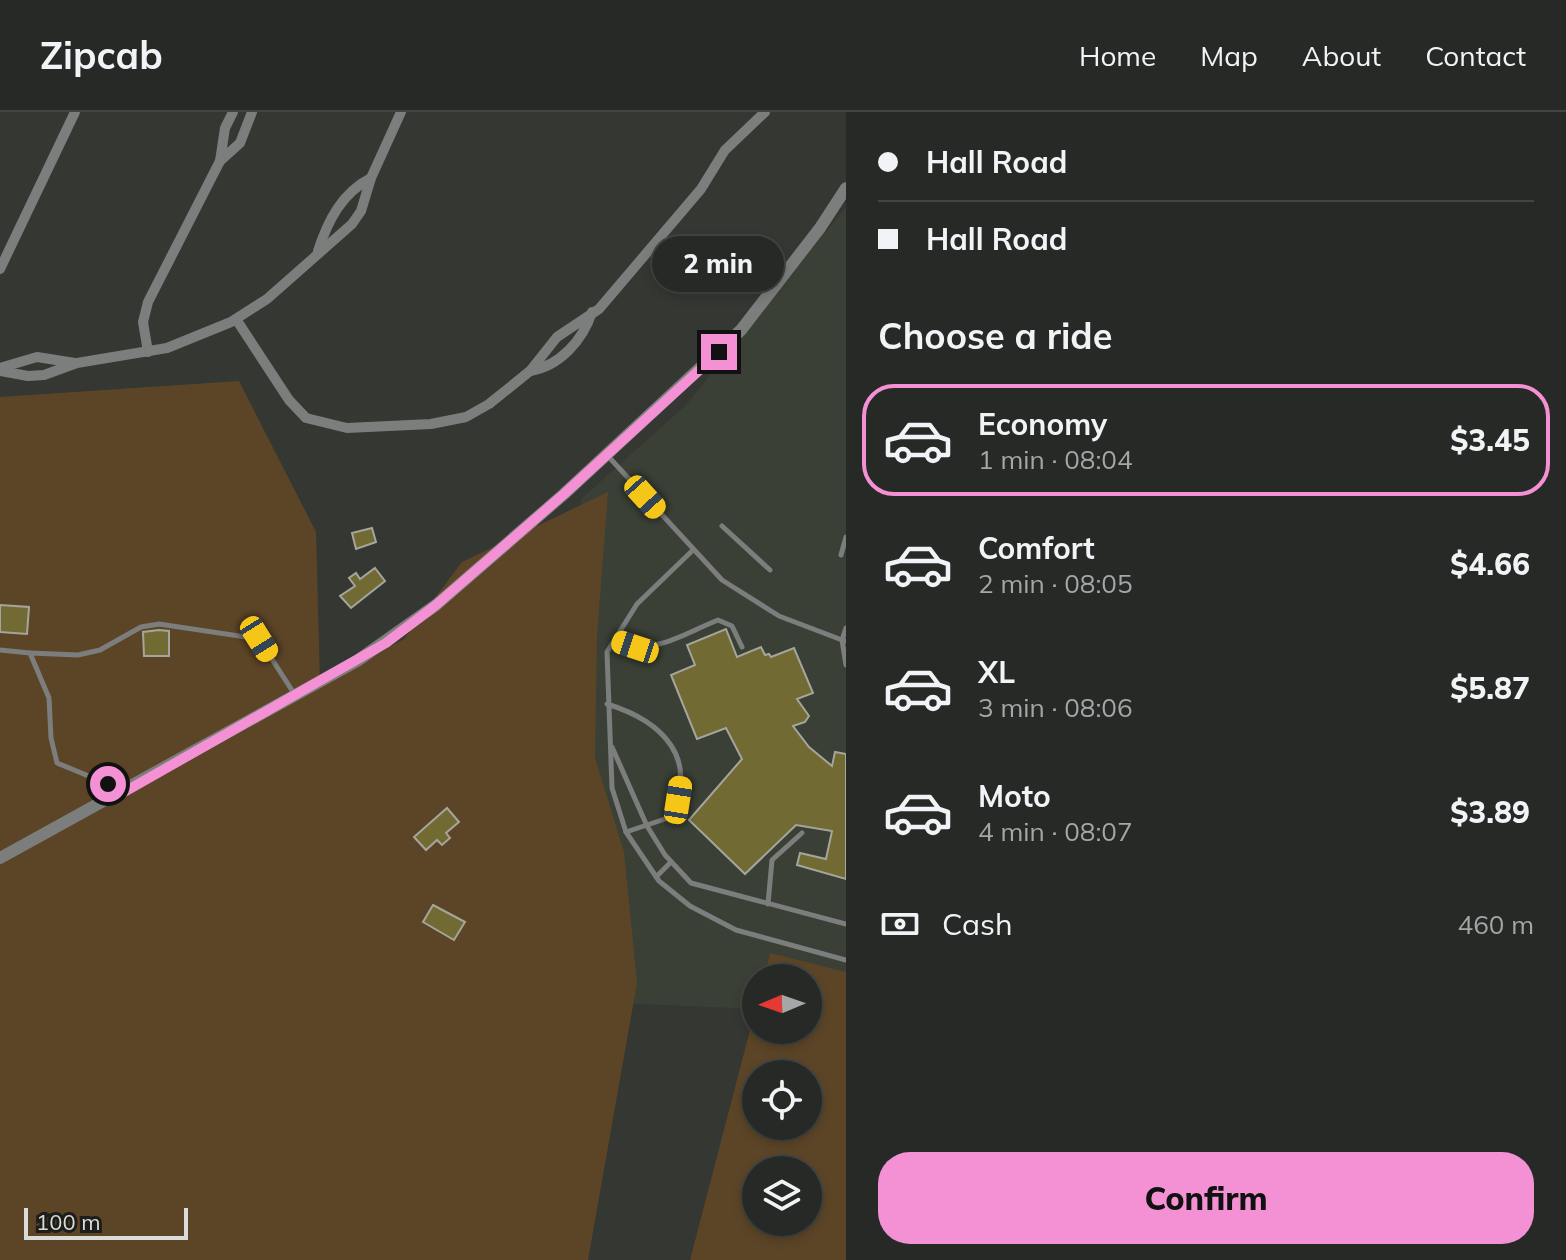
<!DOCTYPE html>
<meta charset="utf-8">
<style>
body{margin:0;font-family:Mulish,sans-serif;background:#333532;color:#f1f3f6;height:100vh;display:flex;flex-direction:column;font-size:30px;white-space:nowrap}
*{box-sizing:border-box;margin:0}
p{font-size:26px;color:#a4a6a7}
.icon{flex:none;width:44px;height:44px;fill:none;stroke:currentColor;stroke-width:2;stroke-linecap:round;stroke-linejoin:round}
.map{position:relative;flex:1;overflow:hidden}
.drawer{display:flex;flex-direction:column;background:#272926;width:720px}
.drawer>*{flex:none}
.banner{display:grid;align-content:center;height:176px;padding:0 32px;background:#272926}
.needle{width:52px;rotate:268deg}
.buttons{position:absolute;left:742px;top:852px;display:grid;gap:16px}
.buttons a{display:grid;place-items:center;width:80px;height:80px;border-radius:50%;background:#272926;box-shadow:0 4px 12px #0003,0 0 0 2px #434543;font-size:40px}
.scale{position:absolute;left:24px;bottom:20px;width:164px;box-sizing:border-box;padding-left:8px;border:4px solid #dadcd9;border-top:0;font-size:22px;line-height:28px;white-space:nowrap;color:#dadcd9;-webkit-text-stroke:6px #1d1e1c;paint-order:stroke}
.end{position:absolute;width:36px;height:36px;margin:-18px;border:10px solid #f491d4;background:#111;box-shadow:0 0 0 4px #111}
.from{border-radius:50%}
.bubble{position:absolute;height:56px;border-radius:28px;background:#272926;box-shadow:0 4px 12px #0003,0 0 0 2px #434543;font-size:26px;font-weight:800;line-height:56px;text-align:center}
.car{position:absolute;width:24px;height:48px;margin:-24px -12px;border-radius:10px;box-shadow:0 0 6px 2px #0007;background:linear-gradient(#f5c518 24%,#345 0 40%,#f5c518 0 76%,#345 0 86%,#f5c518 0)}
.banner b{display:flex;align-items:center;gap:28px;height:76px;font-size:30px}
.banner b+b{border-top:2px solid #434543}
.banner i{width:20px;height:20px;background:#f1f3f6}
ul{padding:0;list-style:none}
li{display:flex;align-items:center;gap:24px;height:112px;margin:0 16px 12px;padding:0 16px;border:4px solid transparent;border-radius:32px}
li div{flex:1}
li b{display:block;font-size:30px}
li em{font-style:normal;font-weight:800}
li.on{border-color:#f491d4}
li>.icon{width:72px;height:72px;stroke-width:1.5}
h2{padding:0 32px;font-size:36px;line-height:96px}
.pay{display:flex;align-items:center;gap:20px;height:88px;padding:0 32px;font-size:30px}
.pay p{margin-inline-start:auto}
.button{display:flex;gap:16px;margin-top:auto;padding:16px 32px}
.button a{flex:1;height:92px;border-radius:32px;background:#f491d4;color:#111;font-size:32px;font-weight:800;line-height:92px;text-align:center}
header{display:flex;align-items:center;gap:48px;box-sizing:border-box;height:112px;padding:0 40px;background:#272926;border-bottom:2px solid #434543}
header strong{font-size:38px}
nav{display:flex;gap:44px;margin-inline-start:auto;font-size:28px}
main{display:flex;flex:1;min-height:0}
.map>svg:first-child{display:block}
.built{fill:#3a4036}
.green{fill:#5c4527;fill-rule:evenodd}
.building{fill:#716b33;stroke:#a5a59e;stroke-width:2}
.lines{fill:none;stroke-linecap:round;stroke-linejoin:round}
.service{stroke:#7b7e7c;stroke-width:5}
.minor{stroke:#7b7e7c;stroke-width:10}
.tertiary{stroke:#7b7e7c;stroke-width:12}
.route{stroke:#f491d4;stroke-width:10}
</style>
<header>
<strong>Zipcab</strong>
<nav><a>Home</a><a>Map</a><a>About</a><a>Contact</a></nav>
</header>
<main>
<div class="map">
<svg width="846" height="1148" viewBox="0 0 846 1148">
<rect width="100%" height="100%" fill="#343732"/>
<polygon class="built" points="846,95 846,901 808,866 756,866 756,897 595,890 581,387 686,293"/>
<g class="green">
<polygon points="239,269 316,420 320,572 404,527 462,450 608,380 597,524 595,646 624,740 637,871 588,1148 0,1148 0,285"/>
<path d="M770,841L846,860V1148H690L756,895V918H808V866H764ZM808,962V1014H756V962ZM808,1058V1110H756V1058Z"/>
</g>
<g class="building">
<polygon points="372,416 376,430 356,437 352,421"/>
<polygon points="375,456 385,469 351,496 340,484 355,474 349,466 356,461 360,467"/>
<polygon points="0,493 29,495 27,522 0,520"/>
<polygon points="726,517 737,545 761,535 765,543 769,542 771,545 794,536 813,581 797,587 809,604 805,610 793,614 809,635 832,654 835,640 846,642 846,767 797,753 800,741 826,747 832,719 796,713 745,762 689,708 742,647 726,616 697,627 671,563 695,553 687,533"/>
<polygon points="159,518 169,519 169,544 144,544 143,520"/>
<polygon points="447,696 459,710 446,721 450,726 442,733 437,728 426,738 414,725"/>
<polygon points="433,793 465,810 454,828 423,810"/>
</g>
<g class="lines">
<g class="service">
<polyline points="607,343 722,468 779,504 842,528 846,516"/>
<polyline points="722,414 770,458"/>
<polyline points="693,438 637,492 607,540 612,676 626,720 659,769 690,794 736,818 846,848"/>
<polyline points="841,443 846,425"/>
<path d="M614,529C658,543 678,524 718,508L732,514L742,535"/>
<polyline points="846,529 842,528 846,553"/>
<polyline points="0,538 30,541"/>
<path d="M607,592C662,609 702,647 668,706L626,720"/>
<polyline points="612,635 647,714 665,743 691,771 846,812"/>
<polyline points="117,680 108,672 57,651 51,626 49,586 30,541 78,543 100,538 141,515 159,512 259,527 295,583"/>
<polyline points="656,765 671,750"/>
<polyline points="768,792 772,748 802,721"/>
</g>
<g class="minor">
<polyline points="220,49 240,31 252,0"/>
<path d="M318,139C328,108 342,81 371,66"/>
<polyline points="0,157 75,0"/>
<polyline points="236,207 289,288 306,306 347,316 431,312 466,305 489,292 530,259 557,225 599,197 701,77 725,38 765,0"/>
<polyline points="148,240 143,210 148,190 220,49 225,16 233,0"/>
<polyline points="0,256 37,245 75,251"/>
<polyline points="0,259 28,264 44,263 77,251 167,236 231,210 267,187 352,112 361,99 371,66 401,0"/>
<path d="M530,259C560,254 583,228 592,200"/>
</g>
<polyline class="tertiary" points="0,746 357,549 436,493 564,382 741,218 820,116 846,76"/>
</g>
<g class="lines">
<polyline class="route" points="108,672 119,683 386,531 436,493 564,382 719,240"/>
</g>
</svg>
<div class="buttons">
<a><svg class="needle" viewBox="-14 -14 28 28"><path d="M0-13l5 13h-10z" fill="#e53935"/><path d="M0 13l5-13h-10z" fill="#a4a6a7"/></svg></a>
<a><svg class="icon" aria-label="locate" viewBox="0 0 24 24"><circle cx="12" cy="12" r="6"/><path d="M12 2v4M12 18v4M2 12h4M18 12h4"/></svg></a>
<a><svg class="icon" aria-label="layers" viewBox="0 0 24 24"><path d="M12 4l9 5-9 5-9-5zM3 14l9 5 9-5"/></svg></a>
</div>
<div class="scale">100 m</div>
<i class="end from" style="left:108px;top:672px"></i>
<i class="end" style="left:719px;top:240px"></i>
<div class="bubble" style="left:652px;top:124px;width:132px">2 min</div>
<i class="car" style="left:645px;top:385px;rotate:138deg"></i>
<i class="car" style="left:259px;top:527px;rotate:148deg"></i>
<i class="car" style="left:635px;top:535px;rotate:288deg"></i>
<i class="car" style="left:678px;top:688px;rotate:9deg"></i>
</div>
<section class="drawer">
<div class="banner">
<b><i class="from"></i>Hall Road</b>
<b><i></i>Hall Road</b>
</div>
<h2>Choose a ride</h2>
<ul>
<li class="on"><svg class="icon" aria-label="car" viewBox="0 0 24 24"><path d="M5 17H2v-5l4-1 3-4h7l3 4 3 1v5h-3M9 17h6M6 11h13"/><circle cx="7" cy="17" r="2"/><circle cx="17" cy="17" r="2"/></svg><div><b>Economy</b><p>1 min · 08:04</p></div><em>$3.45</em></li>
<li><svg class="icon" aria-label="car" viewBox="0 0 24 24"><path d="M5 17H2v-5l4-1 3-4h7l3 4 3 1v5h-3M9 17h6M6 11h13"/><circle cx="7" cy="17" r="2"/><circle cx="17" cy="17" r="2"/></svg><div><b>Comfort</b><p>2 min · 08:05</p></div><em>$4.66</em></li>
<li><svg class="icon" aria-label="car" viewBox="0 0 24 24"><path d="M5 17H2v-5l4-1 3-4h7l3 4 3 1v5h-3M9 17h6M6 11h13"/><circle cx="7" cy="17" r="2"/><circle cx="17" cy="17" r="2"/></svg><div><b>XL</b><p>3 min · 08:06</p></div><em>$5.87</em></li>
<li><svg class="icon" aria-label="car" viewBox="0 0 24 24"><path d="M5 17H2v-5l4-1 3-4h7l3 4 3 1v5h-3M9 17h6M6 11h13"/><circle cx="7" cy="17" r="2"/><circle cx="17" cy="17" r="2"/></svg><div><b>Moto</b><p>4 min · 08:07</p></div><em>$3.89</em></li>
</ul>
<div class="pay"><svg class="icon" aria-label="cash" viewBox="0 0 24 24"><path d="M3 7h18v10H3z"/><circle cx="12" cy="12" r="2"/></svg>Cash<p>460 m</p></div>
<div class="button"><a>Confirm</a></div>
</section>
</main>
